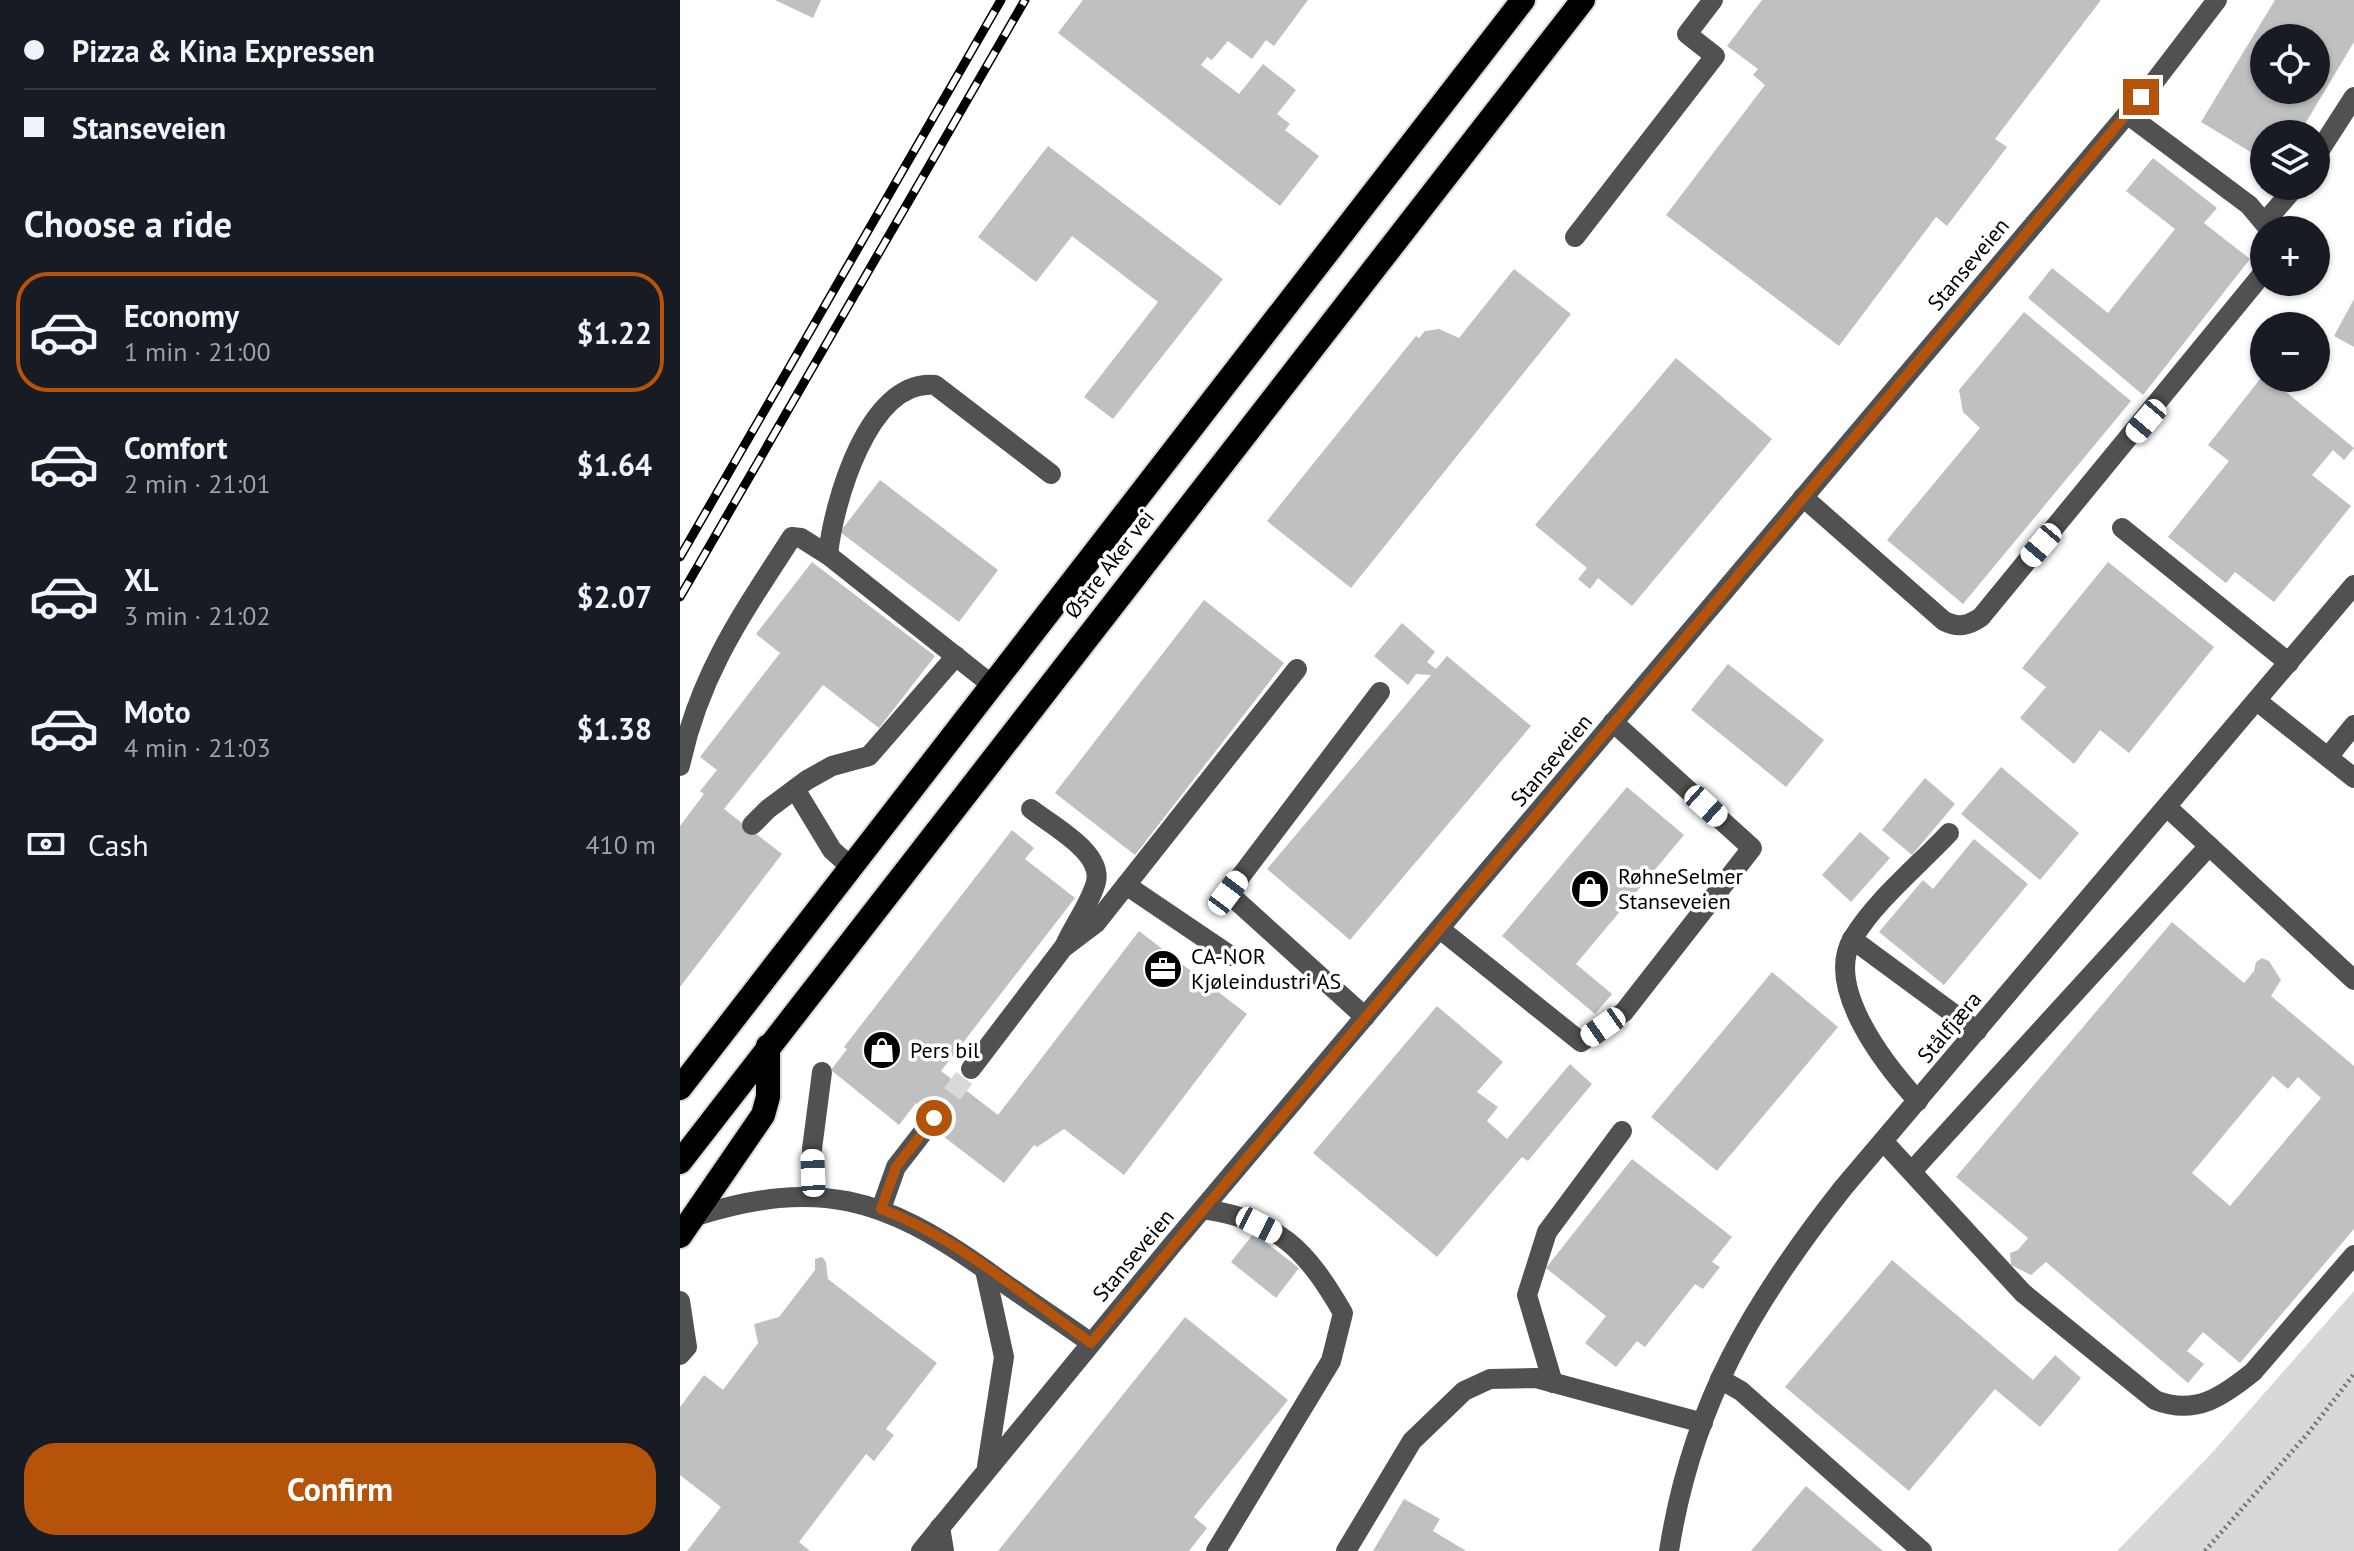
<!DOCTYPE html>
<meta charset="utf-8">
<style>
body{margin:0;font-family:"PT Sans",sans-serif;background:#20242c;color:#f1f3f6;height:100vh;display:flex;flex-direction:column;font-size:30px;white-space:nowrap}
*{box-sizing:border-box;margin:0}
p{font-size:26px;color:#9ea1a6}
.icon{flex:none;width:44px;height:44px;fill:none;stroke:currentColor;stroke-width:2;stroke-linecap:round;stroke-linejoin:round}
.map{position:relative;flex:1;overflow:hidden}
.sheet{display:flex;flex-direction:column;background:#171b24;width:680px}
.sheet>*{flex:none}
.top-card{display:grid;align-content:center;height:176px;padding:0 24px;background:#171b24}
.tools{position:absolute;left:1570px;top:24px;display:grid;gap:16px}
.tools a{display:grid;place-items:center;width:80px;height:80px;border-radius:50%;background:#171b24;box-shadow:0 2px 6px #0004;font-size:40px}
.end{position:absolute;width:36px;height:36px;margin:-18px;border:10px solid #b45309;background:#fff;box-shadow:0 0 0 4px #fff}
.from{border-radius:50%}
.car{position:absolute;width:24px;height:48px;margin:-24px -12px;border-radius:10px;box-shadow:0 0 6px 2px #0007;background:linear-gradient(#fff 24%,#345 0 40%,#fff 0 76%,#345 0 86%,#fff 0)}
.top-card b{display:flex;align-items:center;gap:28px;height:76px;font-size:30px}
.top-card b+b{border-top:2px solid #363941}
.top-card i{width:20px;height:20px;background:#f1f3f6}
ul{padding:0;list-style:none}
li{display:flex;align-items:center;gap:24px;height:120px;margin:0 16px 12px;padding:0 8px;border:4px solid transparent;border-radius:32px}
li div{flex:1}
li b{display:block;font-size:30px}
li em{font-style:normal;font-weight:600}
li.selected{border-color:#b45309}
li>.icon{width:72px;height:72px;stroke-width:1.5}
h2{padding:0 24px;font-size:36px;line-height:96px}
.pay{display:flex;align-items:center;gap:20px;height:88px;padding:0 24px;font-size:30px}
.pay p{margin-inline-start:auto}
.primary-button{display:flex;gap:16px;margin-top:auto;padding:16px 24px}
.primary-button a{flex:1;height:92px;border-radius:32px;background:#b45309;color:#fff;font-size:32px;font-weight:600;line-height:92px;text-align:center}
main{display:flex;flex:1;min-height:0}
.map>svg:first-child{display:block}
.green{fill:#d8d8d8}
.building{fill:#c0c0c0;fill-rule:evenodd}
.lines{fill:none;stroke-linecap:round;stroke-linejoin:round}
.minor-tunnel{stroke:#d9d9d9;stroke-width:20;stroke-dasharray:20 10;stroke-linecap:butt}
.highway-casing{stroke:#dbdbdb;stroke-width:28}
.path{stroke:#737373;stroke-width:5;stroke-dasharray:2 4;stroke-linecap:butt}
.minor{stroke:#515151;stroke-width:20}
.highway{stroke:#000;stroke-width:24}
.rail-casing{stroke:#000;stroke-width:9}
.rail{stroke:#fff;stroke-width:6;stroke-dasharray:18;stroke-linecap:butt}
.route{stroke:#b45309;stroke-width:10}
.labels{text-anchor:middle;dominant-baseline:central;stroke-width:7;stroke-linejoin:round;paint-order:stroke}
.street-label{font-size:22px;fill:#000;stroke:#fff}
.poi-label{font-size:22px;fill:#000;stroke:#fff;text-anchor:start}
</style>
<main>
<section class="sheet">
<div class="top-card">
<b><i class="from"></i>Pizza &amp; Kina Expressen</b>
<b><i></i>Stanseveien</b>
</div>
<h2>Choose a ride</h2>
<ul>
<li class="selected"><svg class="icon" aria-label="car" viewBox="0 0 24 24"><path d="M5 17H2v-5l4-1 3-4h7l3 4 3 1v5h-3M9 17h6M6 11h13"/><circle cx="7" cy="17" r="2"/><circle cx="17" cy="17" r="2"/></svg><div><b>Economy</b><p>1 min · 21:00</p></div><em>$1.22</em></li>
<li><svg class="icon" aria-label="car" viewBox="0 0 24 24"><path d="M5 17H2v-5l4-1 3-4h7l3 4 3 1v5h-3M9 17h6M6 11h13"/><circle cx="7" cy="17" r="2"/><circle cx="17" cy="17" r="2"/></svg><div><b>Comfort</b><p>2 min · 21:01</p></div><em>$1.64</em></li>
<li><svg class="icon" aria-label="car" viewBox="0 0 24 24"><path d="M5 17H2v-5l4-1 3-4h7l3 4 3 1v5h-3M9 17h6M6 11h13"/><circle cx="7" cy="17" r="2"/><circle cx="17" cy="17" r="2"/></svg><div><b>XL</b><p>3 min · 21:02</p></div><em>$2.07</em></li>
<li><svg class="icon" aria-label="car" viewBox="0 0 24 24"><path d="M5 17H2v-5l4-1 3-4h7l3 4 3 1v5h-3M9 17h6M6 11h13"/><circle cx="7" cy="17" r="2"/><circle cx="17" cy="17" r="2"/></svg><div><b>Moto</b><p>4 min · 21:03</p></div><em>$1.38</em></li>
</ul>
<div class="pay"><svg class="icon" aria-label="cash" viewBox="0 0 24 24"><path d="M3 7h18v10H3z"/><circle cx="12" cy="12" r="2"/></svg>Cash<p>410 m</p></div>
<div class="primary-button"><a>Confirm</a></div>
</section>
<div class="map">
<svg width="1674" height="1551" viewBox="0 0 1674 1551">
<rect width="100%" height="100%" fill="#fff"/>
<polygon class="green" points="1674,1291 1674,1551 1437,1551 1530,1455"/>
<g class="building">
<polygon points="95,0 141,0 133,18"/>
<polygon points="403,0 628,0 594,46 586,40 572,59 548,41 532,60 527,57 521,65 559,94 583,64 616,90 597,114 610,124 605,130 639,156 600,206 378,33"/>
<polygon points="1082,0 1421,0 1315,139 1327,147 1267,226 1256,217 1159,346 986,215 1085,85 1073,75 1078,69 1047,46"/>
<path d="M1595,0H1674V42L1619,134H1584V160L1521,122ZM1584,38H1636V90H1584Z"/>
<polygon points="368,146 543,279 433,419 404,397 478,302 392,236 356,282 298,237"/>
<polygon points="1473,158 1537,208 1524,223 1570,259 1463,395 1348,298 1372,268 1428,313 1495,229 1446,191"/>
<polygon points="834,269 891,314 671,588 587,521 736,336 739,338 745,331 759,329 779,338"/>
<polygon points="1674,299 1674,347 1654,336"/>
<polygon points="1344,312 1451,401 1283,604 1207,540 1300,428 1283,412 1279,390"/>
<polygon points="996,358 1092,439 952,606 918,578 910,589 898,579 907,568 855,525"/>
<polygon points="1584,374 1674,448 1664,460 1653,450 1632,475 1671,506 1594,602 1555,572 1546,583 1488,537 1549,461 1528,445"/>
<polygon points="200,480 318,570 279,622 160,532"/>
<polygon points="132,562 255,656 199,728 143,685 44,809 102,854 0,987 0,826 24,794 20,791 37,770 20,757 100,653 76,634"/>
<polygon points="1428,562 1534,647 1449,753 1420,730 1394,764 1340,718 1366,687 1342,668"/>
<polygon points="524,600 604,663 455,855 375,793"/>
<polygon points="722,623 755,652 747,662 756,669 767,656 851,726 670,940 587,869 751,675 736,674 728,685 694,656"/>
<polygon points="1048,664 1144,740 1106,787 1011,710"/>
<polygon points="1321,767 1399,833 1360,880 1281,814"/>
<polygon points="1245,778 1275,804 1232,855 1202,830"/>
<polygon points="947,787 1004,835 896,964 932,994 915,1014 822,936"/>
<polygon points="332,830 354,848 345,859 395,898 261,1071 318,1115 459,931 567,1014 444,1175 384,1129 357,1147 354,1145 324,1183 263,1136 269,1129 236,1103 219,1125 151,1070 167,1049 164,1047"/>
<polygon points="1180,832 1210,858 1171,902 1142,875"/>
<polygon points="1294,839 1348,884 1264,985 1199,932 1243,880 1253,889"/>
<path d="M1492,922L1564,983L1574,971L1576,962L1582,958L1589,961L1601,980L1591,996L1674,1066V1229L1560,1363L1523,1332L1507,1351L1524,1364L1508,1383L1366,1262L1351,1275L1331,1265L1330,1253L1338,1250L1348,1238L1276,1177ZM1593,1076L1608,1089L1618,1077L1641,1098L1550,1206L1512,1173Z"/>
<polygon points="1092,972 1158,1027 1037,1171 971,1117"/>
<polygon points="757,1006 823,1062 797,1092 818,1107 807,1121 827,1139 890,1064 912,1084 848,1161 842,1157 757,1257 633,1153"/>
<polygon points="952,1159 1052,1237 1032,1262 1040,1267 1023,1289 1015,1284 965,1347 957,1341 936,1367 905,1343 926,1316 866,1268"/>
<polygon points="574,1233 619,1268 596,1298 551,1262"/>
<polygon points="142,1257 146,1262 148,1279 257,1363 206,1429 214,1435 194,1461 186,1454 119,1542 130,1551 7,1551 41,1507 0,1475 0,1407 24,1375 43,1390 78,1343 74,1324 99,1317 135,1270 135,1259"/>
<polygon points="1212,1260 1353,1380 1375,1355 1401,1378 1360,1427 1315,1389 1229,1491 1105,1387"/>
<polygon points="505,1317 608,1400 514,1517 527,1528 509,1551 318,1551"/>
<polygon points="1126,1486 1203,1551 1071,1551"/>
<polygon points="724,1499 760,1519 753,1531 786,1551 693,1551"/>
</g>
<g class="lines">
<polyline class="minor-tunnel" points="254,1118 291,1069"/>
<g class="highway-casing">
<g id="highway">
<polyline points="0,1088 843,0"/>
<polyline points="0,1162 903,0"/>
<polyline points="0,1236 83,1115 88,1097 88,1046"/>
</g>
</g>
<polyline class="path" points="1525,1551 1630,1431 1674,1374"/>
<g class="minor">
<polyline points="1447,114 1569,205 1590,230"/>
<polyline points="1636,156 1674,97"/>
<polyline points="1585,222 1616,186"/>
<polyline points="895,237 1035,56 1007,34 1033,0"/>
<path d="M1123,497L1264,621C1278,628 1288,626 1301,617L1584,272"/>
<polyline points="1442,528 1609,663"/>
<path d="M148,555C153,505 188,378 255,385L371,474"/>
<polyline points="1577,701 1674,778"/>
<polyline points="1648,757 1674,725"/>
<path d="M0,766C19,675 62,614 112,537L121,538L148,555L312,685"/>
<polyline points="115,789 152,850 171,867"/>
<polyline points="1487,807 1674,980"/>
<path d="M351,809C371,825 423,852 416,882C411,902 394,925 385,945"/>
<polyline points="72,825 88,809 127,780 152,766 189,756 276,656"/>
<polyline points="446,885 551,956"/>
<polyline points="760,929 901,1042 944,1012 1072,848 933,722"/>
<polyline points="1172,939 1297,1031"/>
<polyline points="685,1017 548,893 700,692"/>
<polyline points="291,1069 383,948 416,923 617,669"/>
<path d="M1238,1101C1206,1066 1143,987 1173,938C1197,899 1238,866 1269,833"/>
<path d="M1203,1141L1343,1293L1475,1400C1515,1416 1542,1397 1573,1372L1674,1255"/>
<polyline points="1233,1170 1529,846"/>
<polyline points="134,1197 132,1149 142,1072"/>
<polyline points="201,1209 216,1167 254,1118"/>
<path d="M523,1209C598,1220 626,1249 663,1313L651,1361L536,1551"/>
<path d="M16,1216C139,1178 203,1197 306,1270C340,1295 376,1318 411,1343"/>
<polyline points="305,1270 324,1357 307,1466"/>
<polyline points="0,1301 7,1347 0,1355"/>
<polyline points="1040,1379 1061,1391 1242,1551"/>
<polyline points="873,1383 847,1295 867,1232 942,1131"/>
<polyline points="260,1527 264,1551"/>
<polyline points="241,1551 492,1245 1475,81 1537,0"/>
<polyline points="666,1551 732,1441 784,1391 810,1379 856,1378 1023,1423"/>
<path d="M989,1551C1012,1404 1073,1302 1163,1188L1674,585"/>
</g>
<use href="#highway" class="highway"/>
<g class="rail-casing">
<g id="rail">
<polyline points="0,557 321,0"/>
<polyline points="0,597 345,0"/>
</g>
</g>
<use href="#rail" class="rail"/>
</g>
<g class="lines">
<path class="route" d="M254,1118L216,1167L201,1209C278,1238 344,1296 411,1343L1461,97"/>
</g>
<defs>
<g id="shop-disc" transform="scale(2)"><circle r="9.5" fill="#000" stroke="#fff"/><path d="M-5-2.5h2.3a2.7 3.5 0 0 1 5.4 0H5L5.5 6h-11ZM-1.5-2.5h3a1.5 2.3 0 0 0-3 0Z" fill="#fff"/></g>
<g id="office-disc" transform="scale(2)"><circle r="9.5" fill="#000" stroke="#fff"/><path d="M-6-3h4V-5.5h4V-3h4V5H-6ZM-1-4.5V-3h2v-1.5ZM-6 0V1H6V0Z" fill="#fff"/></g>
</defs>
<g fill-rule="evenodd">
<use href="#shop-disc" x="910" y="889"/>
<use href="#office-disc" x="483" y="969"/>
<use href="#shop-disc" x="202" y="1050"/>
</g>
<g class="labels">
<g class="street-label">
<text transform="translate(1288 264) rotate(-50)">Stanseveien</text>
<text transform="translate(429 564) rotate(-52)">Østre Aker vei</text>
<text transform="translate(871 760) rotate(-50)">Stanseveien</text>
<text transform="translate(1269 1027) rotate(-50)">Stålfjæra</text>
<text transform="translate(453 1255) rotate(-50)">Stanseveien</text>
</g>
<g class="poi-label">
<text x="938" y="876">RøhneSelmer<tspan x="938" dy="25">Stanseveien</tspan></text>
<text x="511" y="956">CA-NOR<tspan x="511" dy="25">Kjøleindustri AS</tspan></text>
<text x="230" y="1050">Pers bil</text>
</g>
</g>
</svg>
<div class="tools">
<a><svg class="icon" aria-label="locate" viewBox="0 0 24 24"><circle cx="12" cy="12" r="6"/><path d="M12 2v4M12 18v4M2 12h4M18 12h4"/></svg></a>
<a><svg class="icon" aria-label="layers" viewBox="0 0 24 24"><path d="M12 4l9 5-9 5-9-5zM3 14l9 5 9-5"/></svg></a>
<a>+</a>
<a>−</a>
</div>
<i class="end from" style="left:254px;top:1118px"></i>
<i class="end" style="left:1461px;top:97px"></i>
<i class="car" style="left:1466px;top:421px;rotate:220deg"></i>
<i class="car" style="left:1361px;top:545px;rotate:220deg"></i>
<i class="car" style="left:1026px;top:806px;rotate:132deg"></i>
<i class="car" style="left:548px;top:893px;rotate:37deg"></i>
<i class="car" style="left:923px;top:1027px;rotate:235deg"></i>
<i class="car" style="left:133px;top:1173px;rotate:358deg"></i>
<i class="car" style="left:579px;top:1225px;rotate:117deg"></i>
</div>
</main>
